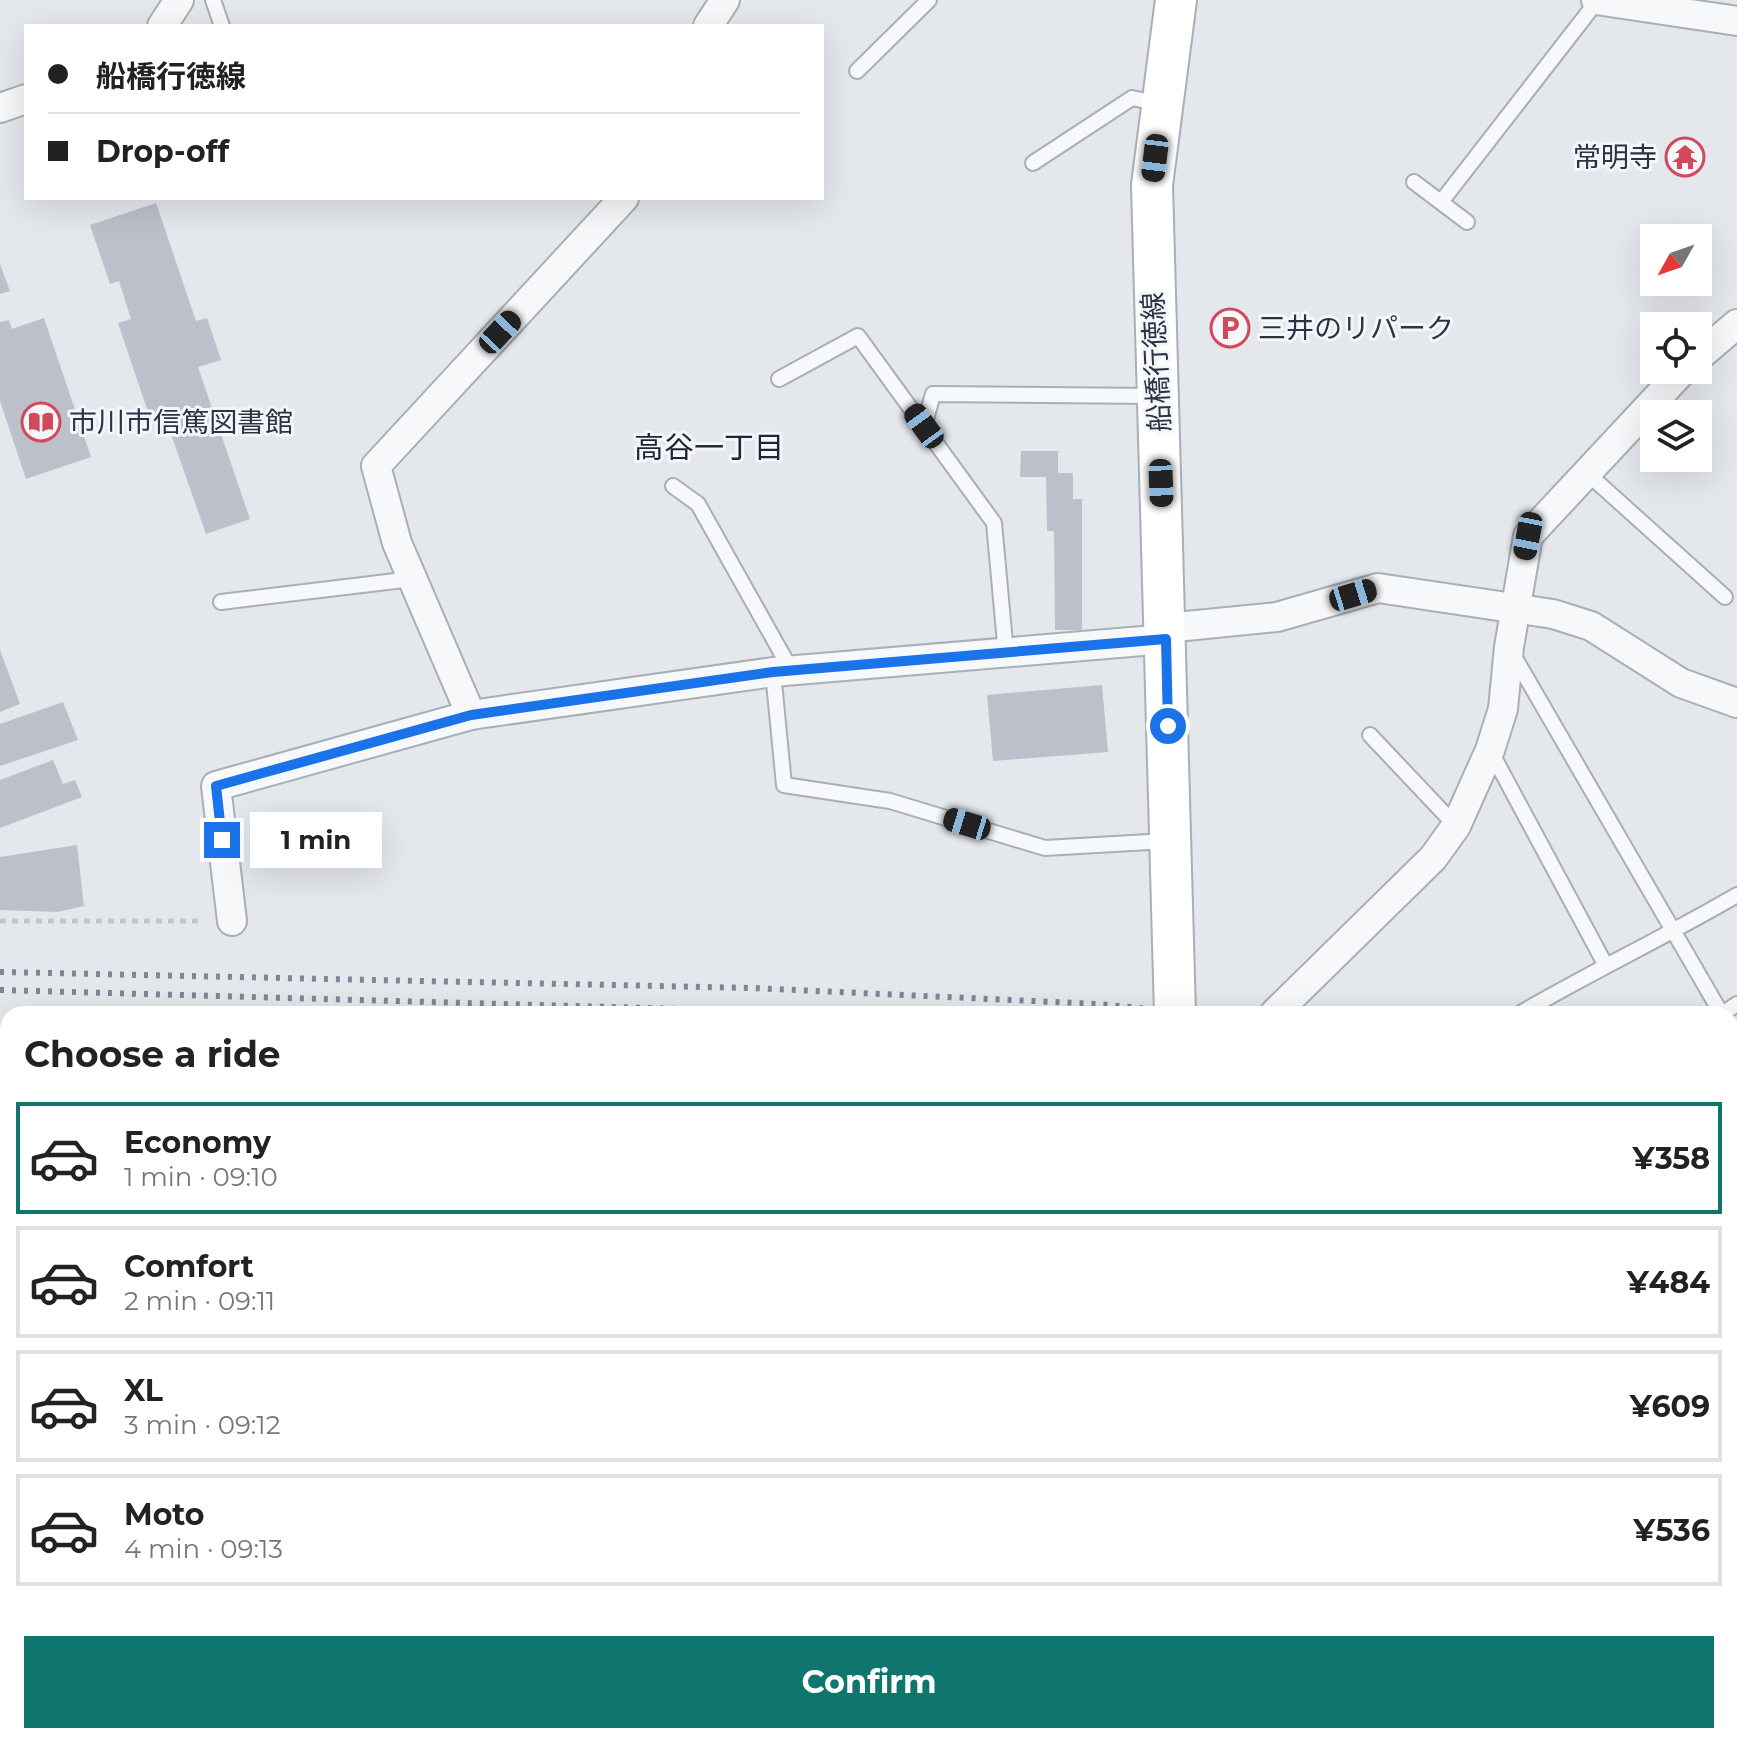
<!DOCTYPE html>
<meta charset="utf-8">
<style>
body{margin:0;font-family:Montserrat,"Noto Sans JP",sans-serif;background:#f6f6f6;color:#222;height:100vh;display:flex;flex-direction:column;font-size:30px;white-space:nowrap}
*{box-sizing:border-box;margin:0}
p{font-size:26px;color:#767676}
.icon{flex:none;width:44px;height:44px;fill:none;stroke:currentColor;stroke-width:2;stroke-linecap:round;stroke-linejoin:round}
.map{position:relative;flex:1;overflow:hidden}
.drawer{position:absolute;left:0px;top:1006px;width:1738px;height:738px;display:flex;flex-direction:column;background:#fff;border-radius:24px 24px 0 0;box-shadow:0 8px 32px #0002}
.drawer>*{flex:none}
.top-card{position:absolute;left:24px;top:24px;width:800px;height:176px;border-radius:0px;box-shadow:0 8px 32px #0002;display:grid;align-content:center;height:176px;padding:0 24px;background:#fff}
.needle{width:52px;rotate:230deg}
.controls{position:absolute;left:1640px;top:224px;display:grid;gap:16px}
.controls a{display:grid;place-items:center;width:72px;height:72px;border-radius:0px;background:#fff;box-shadow:0 8px 32px #0002;font-size:40px}
.end{position:absolute;width:36px;height:36px;margin:-18px;border:10px solid #1a73e8;background:#fff;box-shadow:0 0 0 4px #fff}
.from{border-radius:50%}
.bubble{position:absolute;height:56px;border-radius:0px;background:#fff;box-shadow:0 8px 32px #0002;font-size:26px;font-weight:700;line-height:56px;text-align:center}
.car{position:absolute;width:24px;height:48px;margin:-24px -12px;border-radius:10px;box-shadow:0 0 6px 2px #0007;background:linear-gradient(#222 24%,#8ab4d8 0 40%,#222 0 76%,#8ab4d8 0 86%,#222 0)}
.top-card b{display:flex;align-items:center;gap:28px;height:76px;font-size:30px}
.top-card b+b{border-top:2px solid #e0e0e0}
.top-card i{width:20px;height:20px;background:#222}
ul{padding:0;list-style:none}
li{display:flex;align-items:center;gap:24px;height:112px;margin:0 16px 12px;padding:0 8px;border:4px solid #e0e0e0;border-radius:0px}
li div{flex:1}
li b{display:block;font-size:30px}
li em{font-style:normal;font-weight:700}
li.active{border-color:#0f766e}
li>.icon{width:72px;height:72px;stroke-width:1.5}
h2{padding:0 24px;font-size:36px;line-height:96px}
.cta{display:flex;gap:16px;margin-top:auto;padding:16px 24px}
.cta a{flex:1;height:92px;border-radius:0px;background:#0f766e;color:#fff;font-size:32px;font-weight:700;line-height:92px;text-align:center}
.map>svg:first-child{display:block}
.building{fill:#bbc0ca}
.lines{fill:none;stroke-linecap:round;stroke-linejoin:round}
.service-casing{stroke:#a9aeb7;stroke-width:18}
.minor-casing{stroke:#a9aeb7;stroke-width:32}
.secondary-casing{stroke:#a9aeb7;stroke-width:44}
.path{stroke:#c2c5cb;stroke-width:5;stroke-dasharray:6 6;stroke-linecap:butt}
.service{stroke:#f7f8fa;stroke-width:14}
.minor{stroke:#f7f8fa;stroke-width:28}
.secondary{stroke:#fff;stroke-width:40}
.rail{stroke:#7d8696;stroke-width:6;stroke-dasharray:4 8;stroke-linecap:butt}
.route{stroke:#1a73e8;stroke-width:10}
.labels{text-anchor:middle;dominant-baseline:central;stroke-width:6;stroke-linejoin:round;paint-order:stroke}
.poi-label{font-size:28px;fill:#2b3445;stroke:#f4f6f9;text-anchor:start}
.street-label{font-size:28px;fill:#2b3445;stroke:#f4f6f9}
.neighbourhood-label{font-size:30px;fill:#1d2536;stroke:#f4f6f9}
</style>
<div class="map">
<svg width="1737" height="1743" viewBox="0 0 1737 1743">
<rect width="100%" height="100%" fill="#e4e7ec"/>
<g class="building">
<polygon points="156,203 196,321 207,318 221,360 198,367 250,519 206,534 165,417 151,421 118,323 131,319 119,281 110,284 90,225"/>
<polygon points="0,264 10,291 0,294"/>
<polygon points="44,318 91,457 26,479 0,401 0,322 9,320 12,329"/>
<polygon points="1021,451 1058,451 1058,473 1073,473 1073,499 1082,499 1082,630 1055,630 1054,531 1047,531 1046,477 1020,477"/>
<polygon points="0,650 20,704 0,712"/>
<polygon points="1102,685 1108,752 993,761 987,695"/>
<polygon points="63,702 78,740 0,766 0,724"/>
<polygon points="53,760 63,784 75,780 82,797 0,828 0,780"/>
<polygon points="77,845 84,906 57,912 0,910 0,857"/>
<polygon points="8,1115 8,1158 0,1159 0,1116"/>
<polygon points="8,1443 8,1491 0,1495 0,1446"/>
<polygon points="0,1557 8,1574 8,1590 0,1594"/>
<polygon points="8,1608 8,1641 0,1628 0,1612"/>
<polygon points="102,1736 151,1736 156,1743 92,1743"/>
<polygon points="232,1736 259,1736 264,1743 223,1743"/>
<polygon points="291,1736 319,1736 324,1743 282,1743"/>
<polygon points="1354,1736 1421,1736 1422,1743 1354,1743"/>
<polygon points="1636,1736 1709,1736 1713,1743 1641,1743"/>
</g>
<g class="lines">
<g class="service-casing">
<g id="service">
<polyline points="213,0 222,26"/>
<polyline points="857,71 929,0"/>
<polyline points="1033,163 1132,98 1161,104"/>
<polyline points="1414,182 1467,222"/>
<polyline points="1441,202 1598,0"/>
<polyline points="779,379 858,336 994,523 1006,654"/>
<polyline points="924,426 933,394 1154,396"/>
<polyline points="1587,473 1725,597"/>
<polyline points="673,486 698,504 791,670"/>
<polyline points="221,602 412,579"/>
<polyline points="1512,653 1721,1013"/>
<polyline points="773,672 784,785 890,801 1045,848 1166,841"/>
<polyline points="1370,735 1456,826"/>
<polyline points="1490,750 1605,964"/>
<path d="M1519,1014C1591,972 1665,937 1737,895"/>
<polyline points="1722,1014 1737,1004"/>
<polyline points="1730,1030 1737,1043"/>
<polyline points="0,1410 8,1406"/>
<polyline points="1731,1480 1737,1476"/>
<polyline points="0,1520 8,1516"/>
<polyline points="587,1736 590,1743"/>
<polyline points="1603,1736 1607,1743"/>
<polyline points="1008,1743 1021,1736"/>
</g>
</g>
<g class="minor-casing">
<g id="minor">
<polyline points="1596,0 1737,21"/>
<polyline points="162,26 179,0"/>
<polyline points="708,26 725,0"/>
<polyline points="0,108 26,99"/>
<polyline points="1698,357 1737,324"/>
<polyline points="1166,628 1277,617 1378,588 1553,614 1591,626 1681,683 1737,703"/>
<polyline points="471,715 397,543 376,466 624,198"/>
<polyline points="232,921 216,786 471,715 773,672 1166,639"/>
<polyline points="1274,1014 1433,858 1456,826 1490,750 1503,709 1509,647 1528,536 1683,370"/>
<polyline points="1730,1342 1737,1338"/>
<polyline points="62,1743 73,1736"/>
</g>
</g>
<g class="secondary-casing">
<g id="secondary">
<polyline points="1175,1014 1152,185 1176,0"/>
<polyline points="0,1328 8,1342"/>
<polyline points="377,1736 388,1736"/>
<polyline points="676,1736 688,1743"/>
<polyline points="1201,1736 1202,1743"/>
</g>
</g>
<g class="path">
<polyline points="0,921 203,921"/>
<polyline points="196,1736 201,1743"/>
</g>
<use href="#service" class="service"/>
<use href="#minor" class="minor"/>
<use href="#secondary" class="secondary"/>
<g class="rail">
<polyline points="0,972 752,988 1098,1004 1201,1014"/>
<polyline points="0,990 862,1014"/>
<polyline points="1730,1084 1737,1086"/>
<polyline points="1730,1106 1737,1107"/>
</g>
</g>
<g class="lines">
<polyline class="route" points="222,840 216,786 471,715 773,672 1166,639 1168,726"/>
</g>
<defs>
<g id="temple-ring" transform="scale(2)"><circle r="9.5" fill="#f4f6f9" stroke="#d1495b" stroke-width="1.5"/><path d="M0-6L5-2H3V0L6.5 2.5H4V6H1.5V3h-3V6H-4V2.5H-6.5L-3 0V-2H-5Z" fill="#d1495b"/></g>
<g id="parking-ring" transform="scale(2)"><circle r="9.5" fill="#f4f6f9" stroke="#d1495b" stroke-width="1.5"/><path d="M-3.5-5.5H1a3.5 3.5 0 0 1 0 7H-1V5.5H-3.5ZM-1-3.4V-.6H.8a1.4 1.4 0 0 0 0-2.8Z" fill="#d1495b"/></g>
<g id="library-ring" transform="scale(2)"><circle r="9.5" fill="#f4f6f9" stroke="#d1495b" stroke-width="1.5"/><path d="M-6-4Q-3-5.5-.7-3.5V5Q-3 3-6 4ZM6-4Q3-5.5 .7-3.5V5Q3 3 6 4Z" fill="#d1495b"/></g>
</defs>
<g fill-rule="evenodd">
<use href="#temple-ring" x="1685" y="157"/>
<use href="#parking-ring" x="1230" y="328"/>
<use href="#library-ring" x="41" y="422"/>
</g>
<g class="labels">
<g class="poi-label">
<text x="1657" y="157" text-anchor="end">常明寺</text>
<text x="1258" y="328">三井のリパーク</text>
<text x="69" y="422">市川市信篤図書館</text>
</g>
<g class="street-label">
<text transform="translate(1156 362) rotate(-93)">船橋行徳線</text>
</g>
<g class="neighbourhood-label">
<text x="709" y="447">高谷一丁目</text>
</g>
</g>
</svg>
<div class="controls">
<a><svg class="needle" viewBox="-14 -14 28 28"><path d="M0-13l5 13h-10z" fill="#e53935"/><path d="M0 13l5-13h-10z" fill="#767676"/></svg></a>
<a><svg class="icon" aria-label="locate" viewBox="0 0 24 24"><circle cx="12" cy="12" r="6"/><path d="M12 2v4M12 18v4M2 12h4M18 12h4"/></svg></a>
<a><svg class="icon" aria-label="layers" viewBox="0 0 24 24"><path d="M12 4l9 5-9 5-9-5zM3 14l9 5 9-5"/></svg></a>
</div>
<i class="end from" style="left:1168px;top:726px"></i>
<i class="end" style="left:222px;top:840px"></i>
<div class="bubble" style="left:250px;top:812px;width:132px">1 min</div>
<i class="car" style="left:1155px;top:158px;rotate:187deg"></i>
<i class="car" style="left:500px;top:332px;rotate:43deg"></i>
<i class="car" style="left:924px;top:426px;rotate:324deg"></i>
<i class="car" style="left:1161px;top:483px;rotate:178deg"></i>
<i class="car" style="left:1528px;top:536px;rotate:191deg"></i>
<i class="car" style="left:1353px;top:595px;rotate:73deg"></i>
<i class="car" style="left:967px;top:824px;rotate:287deg"></i>
<div class="top-card">
<b><i class="from"></i>船橋行徳線</b>
<b><i></i>Drop-off</b>
</div>
<section class="drawer">
<h2>Choose a ride</h2>
<ul>
<li class="active"><svg class="icon" aria-label="car" viewBox="0 0 24 24"><path d="M5 17H2v-5l4-1 3-4h7l3 4 3 1v5h-3M9 17h6M6 11h13"/><circle cx="7" cy="17" r="2"/><circle cx="17" cy="17" r="2"/></svg><div><b>Economy</b><p>1 min · 09:10</p></div><em>¥358</em></li>
<li><svg class="icon" aria-label="car" viewBox="0 0 24 24"><path d="M5 17H2v-5l4-1 3-4h7l3 4 3 1v5h-3M9 17h6M6 11h13"/><circle cx="7" cy="17" r="2"/><circle cx="17" cy="17" r="2"/></svg><div><b>Comfort</b><p>2 min · 09:11</p></div><em>¥484</em></li>
<li><svg class="icon" aria-label="car" viewBox="0 0 24 24"><path d="M5 17H2v-5l4-1 3-4h7l3 4 3 1v5h-3M9 17h6M6 11h13"/><circle cx="7" cy="17" r="2"/><circle cx="17" cy="17" r="2"/></svg><div><b>XL</b><p>3 min · 09:12</p></div><em>¥609</em></li>
<li><svg class="icon" aria-label="car" viewBox="0 0 24 24"><path d="M5 17H2v-5l4-1 3-4h7l3 4 3 1v5h-3M9 17h6M6 11h13"/><circle cx="7" cy="17" r="2"/><circle cx="17" cy="17" r="2"/></svg><div><b>Moto</b><p>4 min · 09:13</p></div><em>¥536</em></li>
</ul>
<div class="cta"><a>Confirm</a></div>
</section>
</div>
